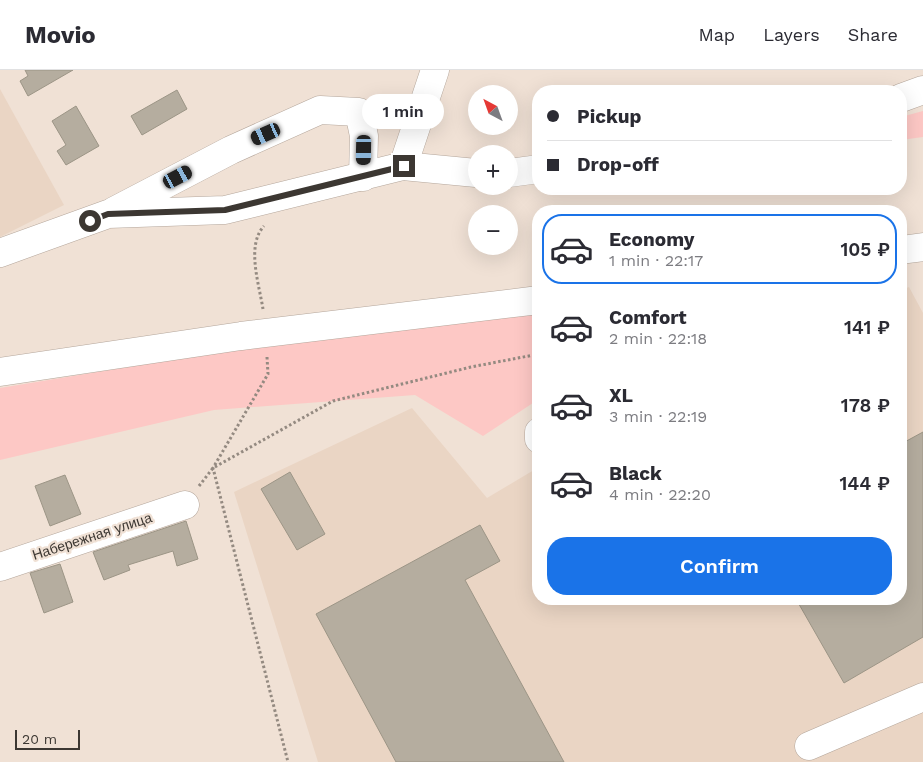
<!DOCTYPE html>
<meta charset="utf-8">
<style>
body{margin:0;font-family:"Work Sans",sans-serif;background:#f7f7f7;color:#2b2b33;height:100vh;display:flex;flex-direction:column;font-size:19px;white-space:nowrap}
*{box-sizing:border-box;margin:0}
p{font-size:16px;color:#7c7c81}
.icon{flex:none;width:28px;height:28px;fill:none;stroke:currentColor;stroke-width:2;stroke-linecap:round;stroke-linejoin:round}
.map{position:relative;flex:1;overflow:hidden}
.drawer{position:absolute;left:532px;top:135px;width:375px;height:400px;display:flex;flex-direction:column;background:#fff;border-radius:20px;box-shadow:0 5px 20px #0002}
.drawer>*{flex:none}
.banner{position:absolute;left:532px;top:15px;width:375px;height:110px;border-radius:20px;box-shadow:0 5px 20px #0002;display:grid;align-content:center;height:110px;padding:0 15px;background:#fff}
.needle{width:32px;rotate:319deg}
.tools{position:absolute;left:468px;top:15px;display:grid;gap:10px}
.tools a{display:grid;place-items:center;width:50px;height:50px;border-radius:50%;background:#fff;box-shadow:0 5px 20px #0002;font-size:25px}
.scale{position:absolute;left:15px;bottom:12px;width:65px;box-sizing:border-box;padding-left:5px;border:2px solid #3c3732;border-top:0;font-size:14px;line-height:18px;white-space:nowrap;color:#3c3732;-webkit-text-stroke:4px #f0e1d5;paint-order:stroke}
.end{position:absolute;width:22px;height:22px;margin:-11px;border:6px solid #3c3732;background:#fff;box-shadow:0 0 0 2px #fff}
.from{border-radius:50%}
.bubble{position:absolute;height:35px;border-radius:18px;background:#fff;box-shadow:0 5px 20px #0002;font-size:16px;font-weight:600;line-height:35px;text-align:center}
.car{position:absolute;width:15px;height:30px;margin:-15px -8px;border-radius:6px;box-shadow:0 0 4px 1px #0007;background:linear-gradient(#222 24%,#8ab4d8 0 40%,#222 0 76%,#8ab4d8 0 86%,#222 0)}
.banner b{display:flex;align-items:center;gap:18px;height:48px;font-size:19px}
.banner b+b{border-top:1px solid #e1e1e2}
.banner i{width:12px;height:12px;background:#2b2b33}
ul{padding:9px 0 0;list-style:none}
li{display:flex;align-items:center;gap:15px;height:70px;margin:0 10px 8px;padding:0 5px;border:2px solid transparent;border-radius:20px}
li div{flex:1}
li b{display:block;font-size:19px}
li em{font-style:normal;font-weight:600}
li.active{border-color:#1a73e8}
li>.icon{width:45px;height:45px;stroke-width:1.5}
.primary-button{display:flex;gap:10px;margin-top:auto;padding:10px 15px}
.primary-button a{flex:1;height:58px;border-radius:20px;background:#1a73e8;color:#fff;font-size:20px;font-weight:600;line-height:58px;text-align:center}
header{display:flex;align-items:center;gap:30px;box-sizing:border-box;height:70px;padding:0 25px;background:#fff;border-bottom:1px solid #e1e1e2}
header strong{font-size:24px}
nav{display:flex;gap:28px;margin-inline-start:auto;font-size:18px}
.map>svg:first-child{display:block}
.built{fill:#ead5c4}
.green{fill:#fdc8c5}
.building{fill:#b5ad9f;stroke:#9c9586}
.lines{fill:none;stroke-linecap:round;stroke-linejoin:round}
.minor-casing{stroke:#b4a69b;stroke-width:29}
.path{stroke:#948a81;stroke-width:3;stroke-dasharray:2.5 2.5;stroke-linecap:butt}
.minor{stroke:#fff;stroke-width:28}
.route{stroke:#3c3732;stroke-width:6}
.labels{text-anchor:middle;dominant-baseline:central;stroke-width:4.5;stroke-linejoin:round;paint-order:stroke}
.street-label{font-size:14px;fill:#3c3732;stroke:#f0e1d5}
</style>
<header>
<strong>Movio</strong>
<nav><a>Map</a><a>Layers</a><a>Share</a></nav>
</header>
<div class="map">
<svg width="923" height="692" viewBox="0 0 923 692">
<rect width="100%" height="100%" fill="#f0e1d5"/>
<g class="built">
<polygon points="0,19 64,135 0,167"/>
<polygon points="909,217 923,243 923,692 318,692 234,422 412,338 487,428 539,397 539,529 901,529 901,220"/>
</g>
<g class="green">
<polygon points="923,41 923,67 901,70 901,47"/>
<polygon points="539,240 539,329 483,366 415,325 214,340 0,390 0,318 299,269"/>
</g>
<g class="building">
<polygon points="25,0 73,0 28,26 20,11 28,6"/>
<polygon points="177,20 187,39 142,65 131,46"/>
<polygon points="76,36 99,76 66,95 57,81 66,75 52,51"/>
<polygon points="923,362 923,567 844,613 796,529 901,529 901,374"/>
<polygon points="290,402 325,464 297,480 261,419"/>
<polygon points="65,405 81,444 50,456 35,416"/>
<polygon points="186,451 198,489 177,496 173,481 128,495 130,500 104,510 93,482"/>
<polygon points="480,455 500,491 465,510 564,692 396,692 316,544"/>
<polygon points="60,494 73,532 44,543 30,503"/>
</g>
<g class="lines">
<g class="minor-casing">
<g id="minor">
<polyline points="901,28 923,20"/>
<polyline points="403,96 476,103"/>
<polyline points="509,103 539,99"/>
<polyline points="114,141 231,80 320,40 359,42 364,66 363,107"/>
<polyline points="901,180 923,177"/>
<polyline points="0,183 108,144 225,140 403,96 435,0"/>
<polyline points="0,302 241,266 539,230"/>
<polyline points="539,362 539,369"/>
<polyline points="0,497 185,435"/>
<polyline points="809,676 923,627"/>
</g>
</g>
<g class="path">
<path d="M263,239C259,214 246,175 264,156"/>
<polyline points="267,287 268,304 213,398 288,692"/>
<polyline points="199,416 213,398 333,331 471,297 539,284"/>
</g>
<use href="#minor" class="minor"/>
</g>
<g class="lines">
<polyline class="route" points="90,151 108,144 225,140 404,96"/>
</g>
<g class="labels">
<g class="street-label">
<text transform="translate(92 466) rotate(-18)">Набережная улица</text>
</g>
</g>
</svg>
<div class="tools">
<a><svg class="needle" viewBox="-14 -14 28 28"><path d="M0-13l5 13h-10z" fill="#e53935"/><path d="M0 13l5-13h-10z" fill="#7c7c81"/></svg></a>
<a>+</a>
<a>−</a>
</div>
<div class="scale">20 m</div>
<i class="end from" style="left:90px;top:151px"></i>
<i class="end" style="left:404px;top:96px"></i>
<div class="bubble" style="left:362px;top:24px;width:82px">1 min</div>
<i class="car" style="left:266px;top:64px;rotate:246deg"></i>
<i class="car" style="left:364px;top:80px;rotate:181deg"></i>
<i class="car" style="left:178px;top:107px;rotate:62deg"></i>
<div class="banner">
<b><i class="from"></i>Pickup</b>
<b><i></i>Drop-off</b>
</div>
<section class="drawer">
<ul>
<li class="active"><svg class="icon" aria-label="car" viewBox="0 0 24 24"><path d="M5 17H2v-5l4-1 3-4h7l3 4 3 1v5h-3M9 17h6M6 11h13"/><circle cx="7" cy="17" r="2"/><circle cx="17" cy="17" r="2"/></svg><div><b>Economy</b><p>1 min · 22:17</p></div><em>105 ₽</em></li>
<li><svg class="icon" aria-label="car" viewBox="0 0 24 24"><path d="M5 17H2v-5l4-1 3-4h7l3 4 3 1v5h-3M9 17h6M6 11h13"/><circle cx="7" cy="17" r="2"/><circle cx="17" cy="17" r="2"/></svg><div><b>Comfort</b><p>2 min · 22:18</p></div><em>141 ₽</em></li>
<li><svg class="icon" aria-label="car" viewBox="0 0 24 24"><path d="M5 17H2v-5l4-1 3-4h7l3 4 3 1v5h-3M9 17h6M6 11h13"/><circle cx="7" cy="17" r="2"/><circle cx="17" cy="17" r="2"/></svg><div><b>XL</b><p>3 min · 22:19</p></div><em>178 ₽</em></li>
<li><svg class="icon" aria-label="car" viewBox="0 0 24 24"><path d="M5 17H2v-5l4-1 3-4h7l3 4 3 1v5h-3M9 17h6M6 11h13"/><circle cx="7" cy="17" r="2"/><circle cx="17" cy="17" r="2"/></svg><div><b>Black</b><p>4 min · 22:20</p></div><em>144 ₽</em></li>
</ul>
<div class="primary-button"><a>Confirm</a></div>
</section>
</div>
